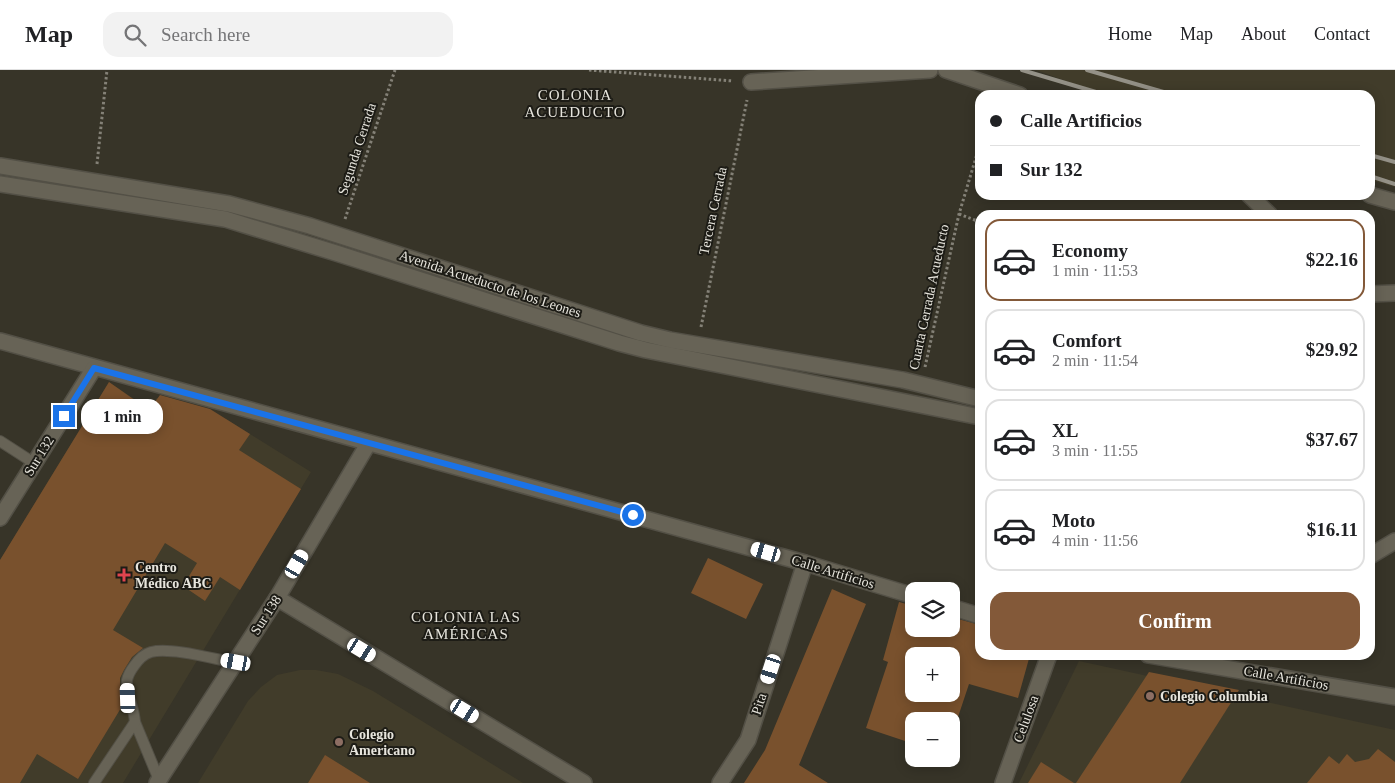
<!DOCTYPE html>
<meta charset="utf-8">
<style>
body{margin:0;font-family:"Times New Roman",serif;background:#f2f2f2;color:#202124;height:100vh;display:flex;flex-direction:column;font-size:19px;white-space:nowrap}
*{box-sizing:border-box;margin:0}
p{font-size:16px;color:#757577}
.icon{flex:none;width:28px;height:28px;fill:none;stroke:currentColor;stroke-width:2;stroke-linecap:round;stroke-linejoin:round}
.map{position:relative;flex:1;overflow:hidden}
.side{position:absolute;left:975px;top:140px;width:400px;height:450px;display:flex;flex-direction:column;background:#fff;border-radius:15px;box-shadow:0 2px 12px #0003}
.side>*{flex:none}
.hud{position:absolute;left:975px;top:20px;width:400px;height:110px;border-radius:15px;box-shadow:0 2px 12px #0003;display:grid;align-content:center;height:110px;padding:0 15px;background:#fff}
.fabs{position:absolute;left:905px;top:512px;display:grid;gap:10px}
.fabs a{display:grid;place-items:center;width:55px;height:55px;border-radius:10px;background:#fff;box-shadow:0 2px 12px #0003;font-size:25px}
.end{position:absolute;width:22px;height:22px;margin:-11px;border:6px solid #1a73e8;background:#fff;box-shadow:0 0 0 2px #fff}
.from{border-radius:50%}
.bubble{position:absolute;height:35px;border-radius:15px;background:#fff;box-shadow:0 2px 12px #0003;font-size:16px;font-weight:700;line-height:35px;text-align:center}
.car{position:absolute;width:15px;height:30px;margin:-15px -8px;border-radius:6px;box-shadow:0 0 4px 1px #0007;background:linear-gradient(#fff 24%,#345 0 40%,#fff 0 76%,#345 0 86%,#fff 0)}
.hud b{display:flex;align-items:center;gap:18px;height:48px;font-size:19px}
.hud b+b{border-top:1px solid #e0e0e0}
.hud i{width:12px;height:12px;background:#202124}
ul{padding:9px 0 0;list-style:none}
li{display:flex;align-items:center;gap:15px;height:82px;margin:0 10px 8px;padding:0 5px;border:2px solid #e0e0e0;border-radius:15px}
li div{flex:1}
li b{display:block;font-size:19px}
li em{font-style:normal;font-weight:700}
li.on{border-color:#835939}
li>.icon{width:45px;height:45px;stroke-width:1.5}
.cta{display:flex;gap:10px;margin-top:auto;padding:10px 15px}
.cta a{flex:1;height:58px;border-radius:15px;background:#835939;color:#fff;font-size:20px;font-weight:700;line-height:58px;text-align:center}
header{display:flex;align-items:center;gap:30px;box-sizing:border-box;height:70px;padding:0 25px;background:#fff;border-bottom:1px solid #e0e0e0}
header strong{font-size:24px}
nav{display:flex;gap:28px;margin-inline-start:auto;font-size:18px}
.search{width:350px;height:45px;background:#f2f2f2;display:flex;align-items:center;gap:12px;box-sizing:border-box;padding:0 18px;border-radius:15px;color:#757577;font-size:19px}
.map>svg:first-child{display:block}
.built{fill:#413c2a}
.building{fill:#79512d;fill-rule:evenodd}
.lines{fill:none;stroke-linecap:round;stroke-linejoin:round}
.lane-casing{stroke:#535046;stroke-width:12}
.street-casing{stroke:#535046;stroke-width:18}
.secondary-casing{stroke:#535046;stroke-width:18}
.path{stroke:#848177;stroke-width:3;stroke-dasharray:2.5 2.5;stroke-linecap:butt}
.lane{stroke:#676356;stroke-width:10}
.street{stroke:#676356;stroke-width:15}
.secondary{stroke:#676356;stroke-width:15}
.rail{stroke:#949187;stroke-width:4}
.route{stroke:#1a73e8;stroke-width:6}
.health-dot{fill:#e0444e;stroke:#1d1c16;stroke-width:2}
.education-dot{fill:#8d6e63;stroke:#1d1c16;stroke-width:2}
.labels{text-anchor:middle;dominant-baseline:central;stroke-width:4;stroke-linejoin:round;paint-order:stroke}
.street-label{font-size:14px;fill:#e7e5dd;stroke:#1d1c16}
.poi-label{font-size:14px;font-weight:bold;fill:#e7e5dd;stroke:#1d1c16;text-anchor:start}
.neighbourhood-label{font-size:15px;letter-spacing:1px;fill:#e7e5dd;stroke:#1d1c16}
</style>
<header>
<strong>Map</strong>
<div class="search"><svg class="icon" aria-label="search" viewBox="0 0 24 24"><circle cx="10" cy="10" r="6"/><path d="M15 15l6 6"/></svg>Search here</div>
<nav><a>Home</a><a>Map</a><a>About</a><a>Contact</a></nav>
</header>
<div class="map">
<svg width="1395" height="713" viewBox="0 0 1395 713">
<rect width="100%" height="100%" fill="#373428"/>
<g class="built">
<polygon points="1036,0 1395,0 1395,117 1370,110 1370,25 1104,25"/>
<polygon points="109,312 149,339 157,328 207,360 222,355 226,349 311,402 123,713 0,713 0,490"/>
<polygon points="1079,591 1395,660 1395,713 1019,713"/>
<polygon points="300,600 316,600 338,604 373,621 523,713 198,713 248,631 261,617 277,605"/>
</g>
<g class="building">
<polygon points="109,312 149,340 160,325 210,339 250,364 239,380 301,419 240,520 220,507 205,531 183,516 197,493 165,473 113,560 143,578 132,587 124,600 120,608 120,616 124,633 78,709 37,684 20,713 0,713 0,490"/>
<polygon points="708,488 763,514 746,549 691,523"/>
<polygon points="832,519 866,534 799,695 828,713 744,713 765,680"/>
<path d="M899,532L914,536V559H951V547L980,555V585H1030L1018,628L969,614L955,656L951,655V651H914V674L866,658L888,592L883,590ZM914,586H951V624H914Z"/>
<polygon points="1149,602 1239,620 1180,713 1076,713"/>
<polygon points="1378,679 1395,692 1395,713 1307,713 1329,686 1339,694 1347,684 1355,692 1369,689"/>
<polygon points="325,685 370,713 308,713"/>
<polygon points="1041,692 1074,713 1028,713"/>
</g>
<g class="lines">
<g class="lane-casing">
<g id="lane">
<polyline points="0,371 34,393"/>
<path d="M159,710L135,652C134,637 126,625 127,610C128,605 131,600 134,596C138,590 144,584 151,582C171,577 214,589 236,593"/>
<polyline points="94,713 135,652"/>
</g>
</g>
<g class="street-casing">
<g id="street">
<polyline points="751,12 930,0"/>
<polyline points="0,96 229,134 310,156 641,263 670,270 903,310 980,329"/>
<polyline points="0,114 225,149 336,183 619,273 646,280 980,347"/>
<polyline points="1249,125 1270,145"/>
<polyline points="1370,224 1395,223"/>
<polyline points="0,271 805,493 914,526"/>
<polyline points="0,448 94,298"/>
<polyline points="1370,486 1395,471"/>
<polyline points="277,528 584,713"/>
<polyline points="951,537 980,546"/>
<polyline points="1148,585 1395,627"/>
<polyline points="157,713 277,528 368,374"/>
<polyline points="720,713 748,670 805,493"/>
<polyline points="1003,713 1049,585"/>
</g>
</g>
<g class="secondary-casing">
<g id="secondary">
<polyline points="946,0 1020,25"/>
<polyline points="1370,125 1395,132"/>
</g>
</g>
<g class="path">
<polyline points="589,0 733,11"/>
<polyline points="97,94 107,0"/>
<polyline points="959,144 980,152"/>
<polyline points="345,149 395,0"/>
<polyline points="701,257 747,30"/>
<polyline points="925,297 959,144 980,74"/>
</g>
<use href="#lane" class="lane"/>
<use href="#street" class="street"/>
<use href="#secondary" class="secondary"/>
<g class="rail">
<polyline points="1022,0 1106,25"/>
<polyline points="1087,0 1174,25"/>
<polyline points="1370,85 1395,92"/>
<polyline points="1370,106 1395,114"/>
</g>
</g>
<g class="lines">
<polyline class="route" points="64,346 94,298 633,445"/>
</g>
<path class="health-dot" d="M121.5 497.5h5v5h5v5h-5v5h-5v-5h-5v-5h5z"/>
<g class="education-dot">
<circle cx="1150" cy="626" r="5"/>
<circle cx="339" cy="672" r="5"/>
</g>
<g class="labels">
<g class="street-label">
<text transform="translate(357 79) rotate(-72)">Segunda Cerrada</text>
<text transform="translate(713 141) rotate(-78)">Tercera Cerrada</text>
<text transform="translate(490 214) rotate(18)">Avenida Acueducto de los Leones</text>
<text transform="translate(929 227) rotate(-78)">Cuarta Cerrada Acueducto</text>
<text transform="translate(39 386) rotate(-58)">Sur 132</text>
<text transform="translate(833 502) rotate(17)">Calle Artificios</text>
<text transform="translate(266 545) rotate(-57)">Sur 138</text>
<text transform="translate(1286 608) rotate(10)">Calle Artificios</text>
<text transform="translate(759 634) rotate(-72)">Pita</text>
<text transform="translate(1026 649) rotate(-70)">Celulosa</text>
</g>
<g class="poi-label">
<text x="135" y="497">Centro<tspan x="135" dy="16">Médico ABC</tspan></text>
<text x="1160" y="626">Colegio Columbia</text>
<text x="349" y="664">Colegio<tspan x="349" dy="16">Americano</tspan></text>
</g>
<g class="neighbourhood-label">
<text x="575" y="25">COLONIA<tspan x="575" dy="17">ACUEDUCTO</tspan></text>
<text x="466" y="547">COLONIA LAS<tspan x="466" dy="17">AMÉRICAS</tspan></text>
</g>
</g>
</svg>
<div class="fabs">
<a><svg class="icon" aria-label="layers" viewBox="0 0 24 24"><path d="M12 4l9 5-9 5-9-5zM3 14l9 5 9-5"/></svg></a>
<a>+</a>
<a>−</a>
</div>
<i class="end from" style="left:633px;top:445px"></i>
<i class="end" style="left:64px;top:346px"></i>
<div class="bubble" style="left:81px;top:329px;width:82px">1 min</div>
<i class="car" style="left:766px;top:482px;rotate:286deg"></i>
<i class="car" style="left:297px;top:494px;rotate:30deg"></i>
<i class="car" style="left:362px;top:580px;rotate:121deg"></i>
<i class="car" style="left:236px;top:592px;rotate:280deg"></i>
<i class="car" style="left:771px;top:599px;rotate:198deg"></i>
<i class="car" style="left:128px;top:628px;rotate:358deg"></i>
<i class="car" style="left:465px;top:641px;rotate:121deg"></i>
<div class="hud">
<b><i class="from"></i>Calle Artificios</b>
<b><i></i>Sur 132</b>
</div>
<section class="side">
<ul>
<li class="on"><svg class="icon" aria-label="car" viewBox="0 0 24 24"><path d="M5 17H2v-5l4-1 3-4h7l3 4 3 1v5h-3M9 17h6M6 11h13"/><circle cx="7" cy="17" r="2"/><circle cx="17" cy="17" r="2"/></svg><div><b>Economy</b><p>1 min · 11:53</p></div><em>$22.16</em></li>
<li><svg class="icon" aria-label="car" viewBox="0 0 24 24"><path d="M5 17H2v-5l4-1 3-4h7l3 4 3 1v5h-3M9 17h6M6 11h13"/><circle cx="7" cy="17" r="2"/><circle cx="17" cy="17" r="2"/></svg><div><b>Comfort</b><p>2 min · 11:54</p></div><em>$29.92</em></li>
<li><svg class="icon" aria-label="car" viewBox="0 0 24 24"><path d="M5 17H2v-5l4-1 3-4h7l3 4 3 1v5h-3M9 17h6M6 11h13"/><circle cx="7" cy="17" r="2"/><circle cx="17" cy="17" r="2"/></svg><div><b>XL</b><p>3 min · 11:55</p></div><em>$37.67</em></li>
<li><svg class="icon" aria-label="car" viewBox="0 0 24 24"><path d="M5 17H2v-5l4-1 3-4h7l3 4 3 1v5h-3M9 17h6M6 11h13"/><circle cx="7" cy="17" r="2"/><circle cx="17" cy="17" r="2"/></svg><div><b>Moto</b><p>4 min · 11:56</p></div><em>$16.11</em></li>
</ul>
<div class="cta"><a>Confirm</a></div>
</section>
</div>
